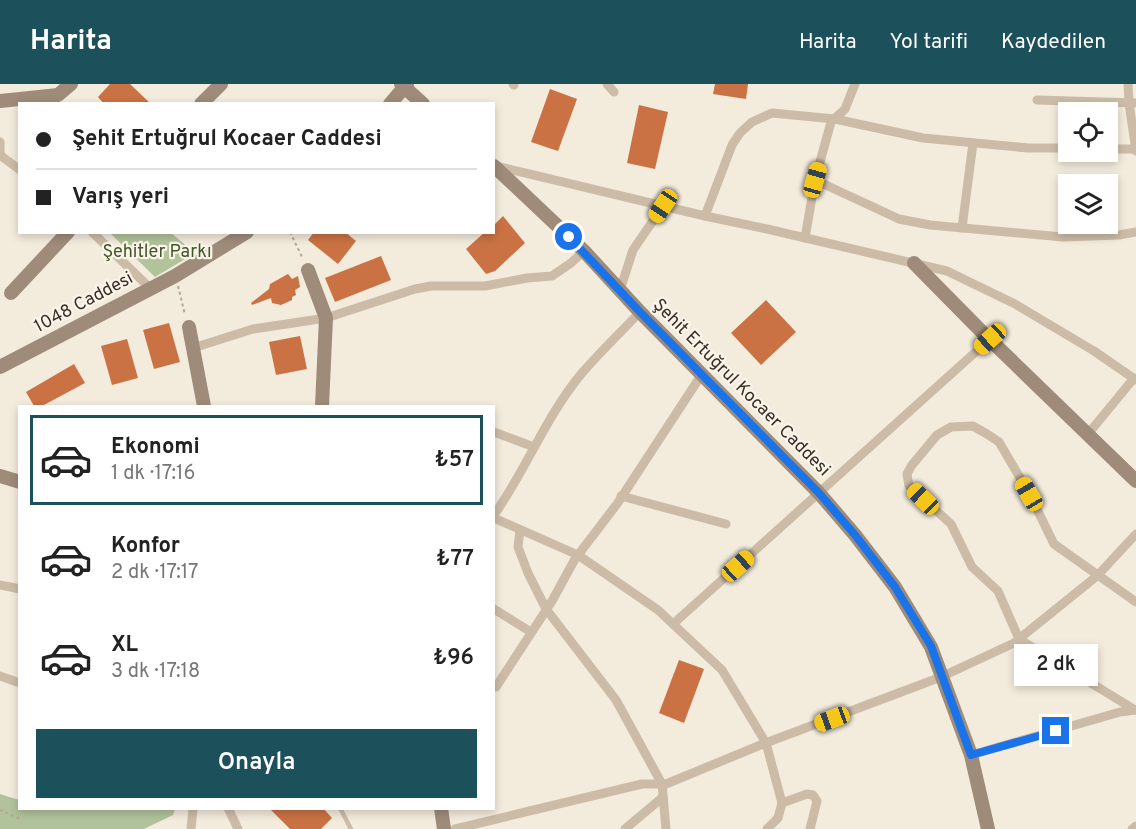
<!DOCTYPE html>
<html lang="tr">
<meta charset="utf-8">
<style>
body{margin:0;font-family:Overpass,sans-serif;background:#f6f6f6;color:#222;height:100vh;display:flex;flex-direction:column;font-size:22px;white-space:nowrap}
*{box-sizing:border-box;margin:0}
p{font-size:20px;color:#767676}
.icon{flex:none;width:33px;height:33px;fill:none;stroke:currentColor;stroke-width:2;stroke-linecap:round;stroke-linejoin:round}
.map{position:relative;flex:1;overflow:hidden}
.side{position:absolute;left:18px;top:321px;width:477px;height:405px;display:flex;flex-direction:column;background:#fff;border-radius:0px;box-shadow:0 3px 9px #0003}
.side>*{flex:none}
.banner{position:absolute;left:18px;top:18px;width:477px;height:132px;border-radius:0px;box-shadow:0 3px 9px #0003;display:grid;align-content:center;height:132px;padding:0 18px;background:#fff}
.tools{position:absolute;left:1058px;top:18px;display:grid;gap:12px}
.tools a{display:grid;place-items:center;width:60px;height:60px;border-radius:0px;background:#fff;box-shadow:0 3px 9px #0003;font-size:30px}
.end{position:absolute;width:27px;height:27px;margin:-14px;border:8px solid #1a73e8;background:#fff;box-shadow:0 0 0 3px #fff}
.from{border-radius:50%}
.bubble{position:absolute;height:42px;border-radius:0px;background:#fff;box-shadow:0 3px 9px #0003;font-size:20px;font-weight:600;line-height:42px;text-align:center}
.car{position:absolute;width:18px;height:36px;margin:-18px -9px;border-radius:8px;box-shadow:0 0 4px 2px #0007;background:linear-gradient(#f5c518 24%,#345 0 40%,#f5c518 0 76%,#345 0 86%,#f5c518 0)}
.banner b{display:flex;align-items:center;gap:21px;height:57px;font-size:22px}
.banner b+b{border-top:2px solid #e0e0e0}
.banner i{width:15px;height:15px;background:#222}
ul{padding:10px 0 0;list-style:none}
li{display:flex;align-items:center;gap:18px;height:90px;margin:0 12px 9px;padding:0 6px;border:3px solid transparent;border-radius:0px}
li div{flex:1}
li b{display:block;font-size:22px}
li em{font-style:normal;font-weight:600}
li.current{border-color:#1c505b}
li>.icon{width:54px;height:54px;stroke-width:1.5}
.action{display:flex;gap:12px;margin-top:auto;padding:12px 18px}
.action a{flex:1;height:69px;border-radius:0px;background:#1c505b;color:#fff;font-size:24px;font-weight:600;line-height:69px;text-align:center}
header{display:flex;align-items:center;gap:36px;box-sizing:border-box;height:84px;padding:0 30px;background:#1c505b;color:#fff}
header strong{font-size:28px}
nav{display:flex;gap:33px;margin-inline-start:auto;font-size:21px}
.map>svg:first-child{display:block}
.green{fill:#b1c39b}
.building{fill:#ca7243}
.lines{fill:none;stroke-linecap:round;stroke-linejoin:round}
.path{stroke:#b8a692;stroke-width:2;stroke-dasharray:3 3;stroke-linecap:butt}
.lane{stroke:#ccbca7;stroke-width:4.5}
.street{stroke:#ccbca7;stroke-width:9}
.secondary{stroke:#9f8b79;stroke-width:14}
.route{stroke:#1a73e8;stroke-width:8}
.labels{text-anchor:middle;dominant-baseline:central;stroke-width:4.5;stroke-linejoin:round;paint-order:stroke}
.park-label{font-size:18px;fill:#42572b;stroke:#faf4e9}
.street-label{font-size:18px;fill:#382f28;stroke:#faf4e9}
</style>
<header>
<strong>Harita</strong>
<nav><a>Harita</a><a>Yol tarifi</a><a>Kaydedilen</a></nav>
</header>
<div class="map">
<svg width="1136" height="745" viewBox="0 0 1136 745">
<rect width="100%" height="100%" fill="#f3ebdc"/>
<g class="green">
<polygon points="110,149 171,149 195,169 155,193"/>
<polygon points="0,710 19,716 20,724 175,725 173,731 144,745 0,745"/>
</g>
<g class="building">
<polygon points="110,0 130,0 151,20 104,20 98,13"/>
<polygon points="715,0 748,0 746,15 713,10"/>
<polygon points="550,5 577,15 558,67 531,58"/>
<polygon points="639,21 668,28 655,85 627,79"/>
<polygon points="503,132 525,159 495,187 486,190 466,165 485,148 494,148 494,141"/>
<polygon points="314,148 345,148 356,157 338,180 308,156"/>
<polygon points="381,172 391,196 335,218 325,194"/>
<polygon points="288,190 292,195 298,192 300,203 295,206 296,211 292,213 292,216 281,221 272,219 271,214 252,221 251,219 269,205 270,200"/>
<polygon points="766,216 796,248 761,281 731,249"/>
<polygon points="169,239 180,278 154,285 143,246"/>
<polygon points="300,252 307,285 276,291 269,258"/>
<polygon points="127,255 138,294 112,301 101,262"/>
<polygon points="74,280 85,299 42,322 34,322 26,308"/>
<polygon points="679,576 704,585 684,639 659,629"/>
<polygon points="269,724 323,724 332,734 321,745 290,745"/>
</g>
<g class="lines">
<g class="path">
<polyline points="290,148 303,175"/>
<polyline points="178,202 185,231"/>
<polyline points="0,726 20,735"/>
</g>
<polyline class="lane" points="340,724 351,745"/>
<g class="street">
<polyline points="513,0 514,1"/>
<polyline points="607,0 614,8"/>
<polyline points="1128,0 1129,19 1136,67"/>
<polyline points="1037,16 1136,19"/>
<polyline points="0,58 0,70"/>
<polyline points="1107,65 1136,65"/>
<polyline points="0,71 20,86"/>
<polyline points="496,82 705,132 767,145 947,187 1015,220 1094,267 1136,296"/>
<polyline points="815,96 899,135 930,141 1063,153 1119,151 1136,148"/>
<polyline points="705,132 732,61 740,49 752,38 772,29 835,35 923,54 1028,64 1068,64"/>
<polyline points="962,144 973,59"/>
<polyline points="92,148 150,204"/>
<polyline points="805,154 815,96 831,38 845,25 855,0"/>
<polyline points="620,206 633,166 663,122"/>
<polyline points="193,264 253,245 326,234 415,205 431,202 485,202 527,194 552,192 571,179 584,167"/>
<polyline points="494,348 534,363"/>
<polyline points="1088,350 1134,294"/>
<polyline points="621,412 726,440"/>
<path d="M494,431C526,386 546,332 582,289C600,268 621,248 640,228"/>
<polyline points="494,434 578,471 658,526 722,586 766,659 782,719 778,734 767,745"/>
<polyline points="520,446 518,463 528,489 546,525 616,616 662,700 666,745"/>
<polyline points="0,501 20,505"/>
<polyline points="494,525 531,548"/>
<polyline points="673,540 990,255"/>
<polyline points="0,592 20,599"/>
<polyline points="496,603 552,517 575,475 617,420 702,290"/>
<polyline points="1135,626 1019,555 998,507 972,483 951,440 909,402 907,390 912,381 937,351 951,343 973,342 987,350 999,358 1029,409 1054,460 1136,518"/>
<polyline points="971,671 1120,628 1136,626"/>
<polyline points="782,719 807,710 813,711 817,717 810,745"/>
<polyline points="228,724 238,745"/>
<polyline points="191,745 193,724"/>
<polyline points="455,745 642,700 666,700 763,660 941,593 1014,559 1097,492 1136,450"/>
<polyline points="625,745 663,713"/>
<polyline points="1132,745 1136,742"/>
</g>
<g class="secondary">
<polyline points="401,0 423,20"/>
<polyline points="0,17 58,11 71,0"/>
<polyline points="201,20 221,0"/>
<polyline points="390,20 407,0"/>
<polyline points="494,82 584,167 640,228 819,409 855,451 895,503 931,563 971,671 988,745"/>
<polyline points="914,179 983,249 1136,397"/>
<polyline points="308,186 326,234 322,322"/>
<polyline points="11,209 68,148"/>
<polyline points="189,243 204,322"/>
<polyline points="0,283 175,192 247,148"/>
<polyline points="0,392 20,398"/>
<polyline points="441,724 444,745"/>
</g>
</g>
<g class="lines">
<polyline class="route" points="569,153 640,228 819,409 855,451 895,503 931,562 971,671 1056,647"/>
</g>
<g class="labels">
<g class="park-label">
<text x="157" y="168">Şehitler Parkı</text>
</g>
<g class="street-label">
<text transform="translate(84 219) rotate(-28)">1048 Caddesi</text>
<text transform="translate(741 304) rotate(45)">Şehit Ertuğrul Kocaer Caddesi</text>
</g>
</g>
</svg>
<div class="tools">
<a><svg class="icon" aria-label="locate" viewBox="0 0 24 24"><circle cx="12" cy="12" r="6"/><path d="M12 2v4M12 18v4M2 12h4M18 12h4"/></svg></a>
<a><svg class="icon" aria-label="layers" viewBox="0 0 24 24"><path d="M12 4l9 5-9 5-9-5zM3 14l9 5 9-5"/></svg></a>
</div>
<i class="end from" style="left:569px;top:153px"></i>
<i class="end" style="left:1056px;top:647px"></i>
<div class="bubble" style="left:1014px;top:560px;width:84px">2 dk</div>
<i class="car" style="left:815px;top:96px;rotate:16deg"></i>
<i class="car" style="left:663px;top:122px;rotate:214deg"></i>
<i class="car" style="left:990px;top:255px;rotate:228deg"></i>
<i class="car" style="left:1029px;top:410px;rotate:330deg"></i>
<i class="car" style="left:923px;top:415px;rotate:314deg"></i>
<i class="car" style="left:738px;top:482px;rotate:48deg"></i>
<i class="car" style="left:832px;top:635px;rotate:250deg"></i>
<div class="banner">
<b><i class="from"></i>Şehit Ertuğrul Kocaer Caddesi</b>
<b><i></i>Varış yeri</b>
</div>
<section class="side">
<ul>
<li class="current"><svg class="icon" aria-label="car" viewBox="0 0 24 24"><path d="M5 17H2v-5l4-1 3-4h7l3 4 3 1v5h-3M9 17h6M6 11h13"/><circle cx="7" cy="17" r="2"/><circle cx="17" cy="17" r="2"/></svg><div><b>Ekonomi</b><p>1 dk · 17:16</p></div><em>₺57</em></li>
<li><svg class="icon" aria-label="car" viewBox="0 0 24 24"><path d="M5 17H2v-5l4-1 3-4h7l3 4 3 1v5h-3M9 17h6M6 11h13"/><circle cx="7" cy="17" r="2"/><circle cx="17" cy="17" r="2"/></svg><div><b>Konfor</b><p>2 dk · 17:17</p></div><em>₺77</em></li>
<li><svg class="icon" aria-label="car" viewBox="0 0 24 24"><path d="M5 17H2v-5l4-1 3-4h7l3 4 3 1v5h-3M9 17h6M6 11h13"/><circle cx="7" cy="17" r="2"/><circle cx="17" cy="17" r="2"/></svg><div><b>XL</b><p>3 dk · 17:18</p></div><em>₺96</em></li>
</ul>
<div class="action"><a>Onayla</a></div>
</section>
</div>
